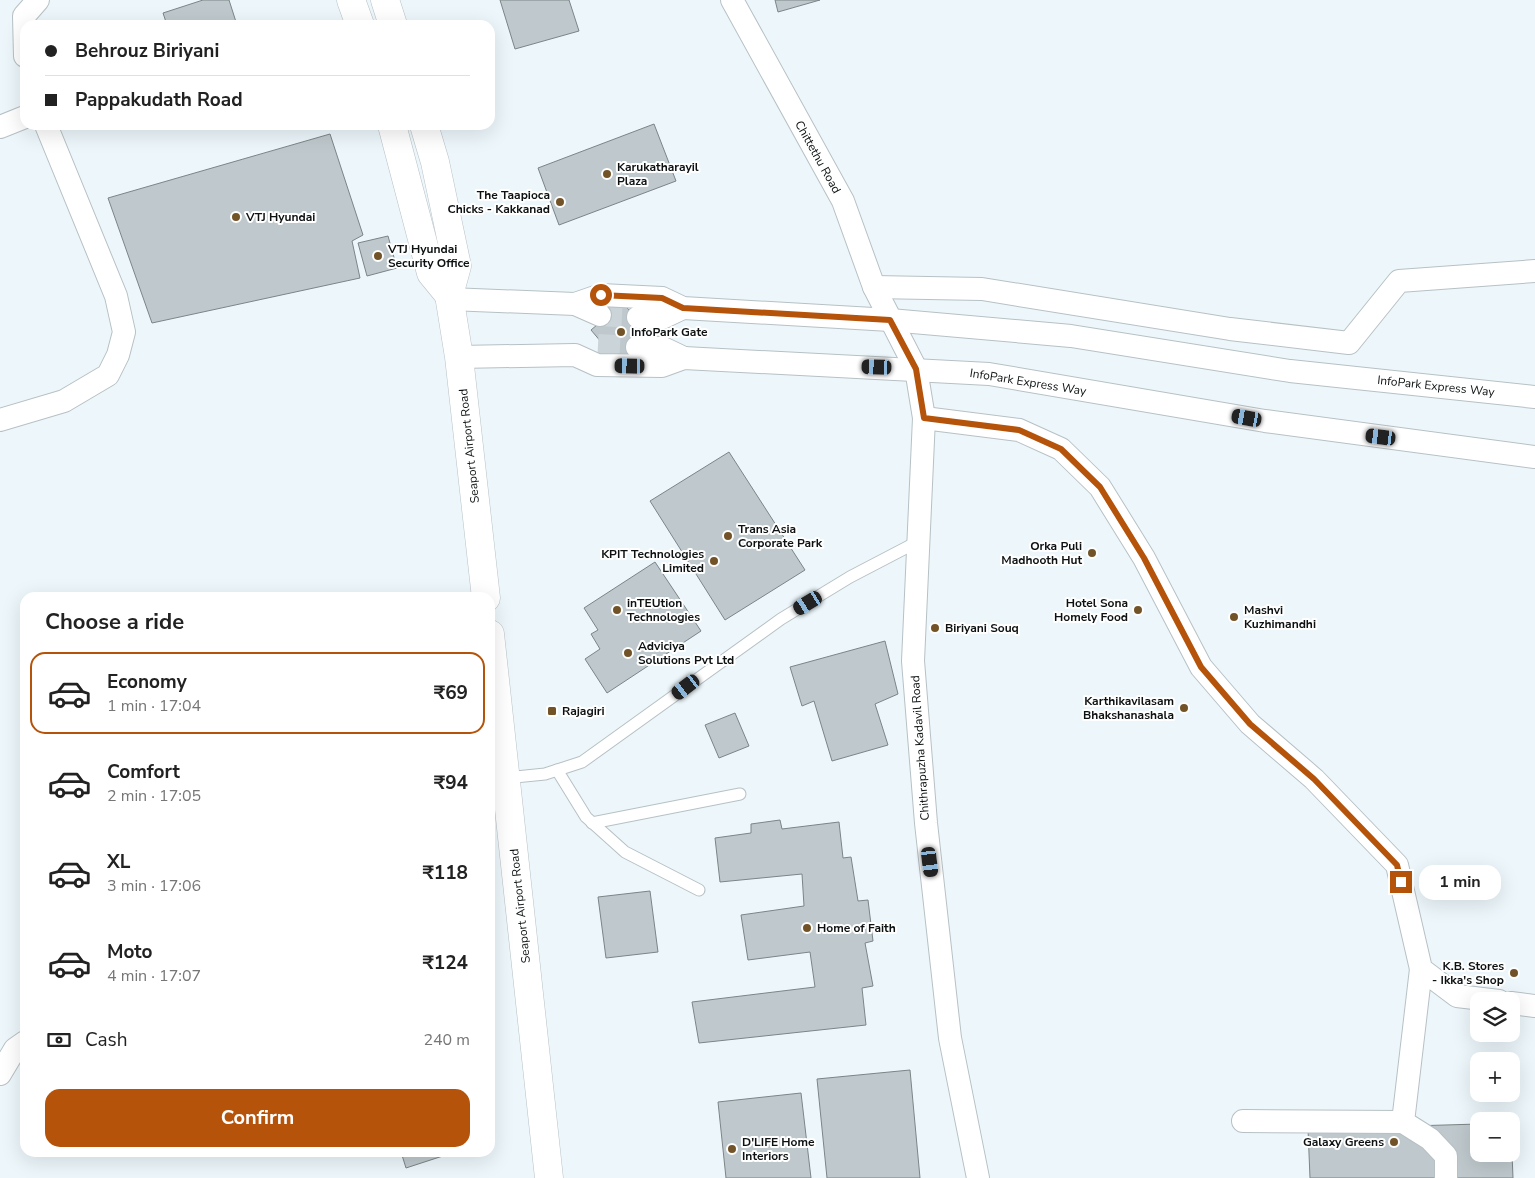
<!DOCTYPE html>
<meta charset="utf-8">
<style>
body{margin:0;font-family:"Nunito Sans",sans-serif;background:#f2f2f2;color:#222;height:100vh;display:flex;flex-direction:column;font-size:19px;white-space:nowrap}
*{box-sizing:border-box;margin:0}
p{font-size:16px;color:#767676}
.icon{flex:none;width:28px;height:28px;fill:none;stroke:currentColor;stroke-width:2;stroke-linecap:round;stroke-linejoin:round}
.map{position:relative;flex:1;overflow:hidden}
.details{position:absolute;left:20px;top:592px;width:475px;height:565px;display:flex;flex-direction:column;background:#fff;border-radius:15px;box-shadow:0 5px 20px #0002}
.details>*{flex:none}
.banner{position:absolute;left:20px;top:20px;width:475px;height:110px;border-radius:15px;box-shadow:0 5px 20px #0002;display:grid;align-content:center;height:110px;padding:0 25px;background:#fff}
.buttons{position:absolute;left:1470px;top:992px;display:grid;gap:10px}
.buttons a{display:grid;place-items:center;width:50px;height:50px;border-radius:10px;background:#fff;box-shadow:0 5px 20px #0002;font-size:25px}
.end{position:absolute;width:22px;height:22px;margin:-11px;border:6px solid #b45309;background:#fff;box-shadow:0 0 0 2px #fff}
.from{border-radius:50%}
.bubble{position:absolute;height:35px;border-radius:15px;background:#fff;box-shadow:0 5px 20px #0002;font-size:16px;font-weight:700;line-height:35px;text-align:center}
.car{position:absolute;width:15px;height:30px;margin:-15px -8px;border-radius:6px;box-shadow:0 0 4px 1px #0007;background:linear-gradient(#222 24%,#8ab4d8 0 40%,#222 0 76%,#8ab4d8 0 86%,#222 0)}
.banner b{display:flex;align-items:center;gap:18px;height:48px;font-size:19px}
.banner b+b{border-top:1px solid #e0e0e0}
.banner i{width:12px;height:12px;background:#222}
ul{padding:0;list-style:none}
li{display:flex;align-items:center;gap:15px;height:82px;margin:0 10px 8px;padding:0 15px;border:2px solid transparent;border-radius:15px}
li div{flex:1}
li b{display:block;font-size:19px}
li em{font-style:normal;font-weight:700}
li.selected{border-color:#b45309}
li>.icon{width:45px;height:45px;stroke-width:1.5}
h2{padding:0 25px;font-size:22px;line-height:60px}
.pay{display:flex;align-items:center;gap:12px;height:55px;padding:0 25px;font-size:19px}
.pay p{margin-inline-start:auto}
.cta{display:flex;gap:10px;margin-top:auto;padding:10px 25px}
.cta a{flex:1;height:58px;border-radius:15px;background:#b45309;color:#fff;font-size:20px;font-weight:700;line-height:58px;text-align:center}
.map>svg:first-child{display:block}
.building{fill:#bfc9cd;stroke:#7b8588}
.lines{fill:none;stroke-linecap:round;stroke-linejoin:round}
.street-tunnel{stroke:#cbd4d8;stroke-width:22;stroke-dasharray:22 11;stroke-linecap:butt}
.lane-casing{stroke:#b7c1c5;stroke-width:13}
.street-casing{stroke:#b7c1c5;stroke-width:24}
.primary-casing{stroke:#b7c1c5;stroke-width:29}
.lane{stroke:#fff;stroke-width:11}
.street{stroke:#fff;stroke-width:22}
.primary{stroke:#fff;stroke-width:28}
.route{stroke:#b45309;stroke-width:6}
.poi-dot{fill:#725328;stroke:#fff;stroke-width:2}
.labels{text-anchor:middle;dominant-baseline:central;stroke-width:4;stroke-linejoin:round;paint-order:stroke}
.street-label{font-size:12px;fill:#0d1112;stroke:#fff}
.poi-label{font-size:12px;font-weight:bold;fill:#0d1112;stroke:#fff;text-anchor:start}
</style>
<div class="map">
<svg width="1535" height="1178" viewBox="0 0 1535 1178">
<rect width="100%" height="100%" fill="#edf7fb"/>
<g class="building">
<polygon points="203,0 229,0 237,25 167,25 163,13"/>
<polygon points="500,0 569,0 579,31 515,49"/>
<polygon points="775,0 820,0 778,12"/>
<polygon points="654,124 676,181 559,225 538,168"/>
<polygon points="330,134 363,235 352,241 360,278 152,323 108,198"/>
<polygon points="388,236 397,268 367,276 358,243"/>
<polygon points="623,303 650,335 618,362 591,330"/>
<polygon points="729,452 805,570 725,620 650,501"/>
<polygon points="655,562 701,631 607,693 585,659 600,649 591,634 598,630 584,608"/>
<polygon points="885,641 898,694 875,704 888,745 832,761 814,701 802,706 790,667"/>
<polygon points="735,713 749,746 719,758 705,725"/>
<polygon points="780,820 782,829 839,822 843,858 851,857 858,901 868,900 873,941 865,943 873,986 862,988 866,1025 699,1043 692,1002 815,987 810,952 748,960 741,915 804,906 802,874 720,882 715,838 751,833 751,824"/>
<polygon points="650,891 658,952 606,958 598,897"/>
<polygon points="910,1070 920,1178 827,1178 817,1079"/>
<polygon points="801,1093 811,1178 726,1178 718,1102"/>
<polygon points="1479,1124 1479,1154 1511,1154 1511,1129 1513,1178 1310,1178 1308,1129"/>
<polygon points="401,1152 455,1152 406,1168"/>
</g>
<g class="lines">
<g class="street-tunnel">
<polyline points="600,315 638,317"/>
<polyline points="598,345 637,347"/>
</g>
<g class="lane-casing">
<g id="lane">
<polyline points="557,770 586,817 625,852 699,890"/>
<polyline points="506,778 545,774 582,762 781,619 850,577 919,541"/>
<polyline points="592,823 740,794"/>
</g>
</g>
<g class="street-casing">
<g id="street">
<polyline points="732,0 843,201 874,287 916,369 924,418 913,661 926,823 950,1038 978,1178"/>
<polyline points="25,56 24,16 38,0"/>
<polyline points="0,127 25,117"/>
<polyline points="874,287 982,289 1230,329 1349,343 1399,281 1535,271"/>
<polyline points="450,299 575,304 601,295 662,298 683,308 890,320 1071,336 1290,371 1535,397"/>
<polyline points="575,304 600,315"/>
<polyline points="638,317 662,318 683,308"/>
<polyline points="637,347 663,348 684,358"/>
<polyline points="459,357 575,355 597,365 662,366 684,358 989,374 1265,421 1535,457"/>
<polyline points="924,418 1019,430 1061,449 1100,487 1144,558 1201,667 1250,724 1314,779 1397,865 1421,969 1457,996 1499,1001"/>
<polyline points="0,420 64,401 108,375 118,355 124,332 116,296 46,125"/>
<polyline points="1421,969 1403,1122 1430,1139 1446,1156 1446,1178"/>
<polyline points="1511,1003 1535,1006"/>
<polyline points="0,1074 15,1049 25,1042"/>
<polyline points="1243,1121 1403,1122"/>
</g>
</g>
<g class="primary-casing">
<g id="primary">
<polyline points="351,0 360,25"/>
<polyline points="385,0 393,25"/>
<polyline points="392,125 431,273 449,295"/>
<polyline points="424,125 435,162 457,266 449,295 459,357 486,598"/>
<polyline points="490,634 549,1178"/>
</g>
</g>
<use href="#lane" class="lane"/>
<use href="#street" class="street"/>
<use href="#primary" class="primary"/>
</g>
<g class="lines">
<polyline class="route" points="601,295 662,298 683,308 890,320 916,369 924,418 1019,430 1061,449 1100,487 1144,558 1201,667 1250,724 1314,779 1397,865 1401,882"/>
</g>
<g class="poi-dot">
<circle cx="607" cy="174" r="5"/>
<circle cx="560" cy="202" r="5"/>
<circle cx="236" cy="217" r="5"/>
<circle cx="378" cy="256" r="5"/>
<circle cx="621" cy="332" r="5"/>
<circle cx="728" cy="536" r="5"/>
<circle cx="1092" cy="553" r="5"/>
<circle cx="714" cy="561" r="5"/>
<circle cx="617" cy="610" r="5"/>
<circle cx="1138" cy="610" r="5"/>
<circle cx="1234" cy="617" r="5"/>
<circle cx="935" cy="628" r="5"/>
<circle cx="628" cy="653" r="5"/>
<circle cx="1184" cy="708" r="5"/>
<rect x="547" y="706" width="10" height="10" rx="2.5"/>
<circle cx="807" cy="928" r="5"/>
<circle cx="1514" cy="973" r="5"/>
<circle cx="1394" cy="1142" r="5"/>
<circle cx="732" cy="1149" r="5"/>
</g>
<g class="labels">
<g class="street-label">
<text transform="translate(818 157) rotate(61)">Chittethu Road</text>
<text transform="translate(1028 382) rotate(9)">InfoPark Express Way</text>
<text transform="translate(1436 386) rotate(6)">InfoPark Express Way</text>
<text transform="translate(469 446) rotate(-96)">Seaport Airport Road</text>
<text transform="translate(920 748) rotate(-94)">Chithrapuzha Kadavil Road</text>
<text transform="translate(520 906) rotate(-96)">Seaport Airport Road</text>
</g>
<g class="poi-label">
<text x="617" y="167">Karukatharayil<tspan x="617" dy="14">Plaza</tspan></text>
<text x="550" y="195" text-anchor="end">The Taapioca<tspan x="550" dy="14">Chicks - Kakkanad</tspan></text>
<text x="246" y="217">VTJ Hyundai</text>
<text x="388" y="249">VTJ Hyundai<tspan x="388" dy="14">Security Office</tspan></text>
<text x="631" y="332">InfoPark Gate</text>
<text x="738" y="529">Trans Asia<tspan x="738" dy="14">Corporate Park</tspan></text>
<text x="1082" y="546" text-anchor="end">Orka Puli<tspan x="1082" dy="14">Madhooth Hut</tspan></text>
<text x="704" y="554" text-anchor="end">KPIT Technologies<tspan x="704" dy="14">Limited</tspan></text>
<text x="627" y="603">inTEUtion<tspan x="627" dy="14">Technologies</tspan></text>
<text x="1128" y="603" text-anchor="end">Hotel Sona<tspan x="1128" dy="14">Homely Food</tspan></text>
<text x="1244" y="610">Mashvi<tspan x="1244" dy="14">Kuzhimandhi</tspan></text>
<text x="945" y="628">Biriyani Souq</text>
<text x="638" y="646">Adviciya<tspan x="638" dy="14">Solutions Pvt Ltd</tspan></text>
<text x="1174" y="701" text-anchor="end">Karthikavilasam<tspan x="1174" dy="14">Bhakshanashala</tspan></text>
<text x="562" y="711">Rajagiri</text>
<text x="817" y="928">Home of Faith</text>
<text x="1504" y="966" text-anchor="end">K.B. Stores<tspan x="1504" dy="14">- Ikka's Shop</tspan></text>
<text x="742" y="1142">D'LIFE Home<tspan x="742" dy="14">Interiors</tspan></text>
<text x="1384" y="1142" text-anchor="end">Galaxy Greens</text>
</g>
</g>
</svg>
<div class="buttons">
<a><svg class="icon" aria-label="layers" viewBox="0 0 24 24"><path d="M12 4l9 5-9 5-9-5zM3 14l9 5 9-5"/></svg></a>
<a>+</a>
<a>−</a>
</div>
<i class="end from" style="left:601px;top:295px"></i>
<i class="end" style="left:1401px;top:882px"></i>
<div class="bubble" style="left:1419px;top:865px;width:82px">1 min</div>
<i class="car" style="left:630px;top:366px;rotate:271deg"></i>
<i class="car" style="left:877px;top:367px;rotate:272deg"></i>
<i class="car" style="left:1247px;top:418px;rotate:280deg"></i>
<i class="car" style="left:1381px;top:437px;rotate:277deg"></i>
<i class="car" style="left:808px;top:603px;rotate:239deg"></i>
<i class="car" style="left:686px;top:687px;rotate:233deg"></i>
<i class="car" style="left:930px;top:862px;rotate:173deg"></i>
<div class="banner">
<b><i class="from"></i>Behrouz Biriyani</b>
<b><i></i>Pappakudath Road</b>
</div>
<section class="details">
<h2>Choose a ride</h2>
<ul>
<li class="selected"><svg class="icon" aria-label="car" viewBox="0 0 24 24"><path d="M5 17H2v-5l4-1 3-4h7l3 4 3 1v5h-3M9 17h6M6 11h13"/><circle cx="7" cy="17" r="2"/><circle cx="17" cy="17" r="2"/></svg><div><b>Economy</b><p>1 min · 17:04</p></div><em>₹69</em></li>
<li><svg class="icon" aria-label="car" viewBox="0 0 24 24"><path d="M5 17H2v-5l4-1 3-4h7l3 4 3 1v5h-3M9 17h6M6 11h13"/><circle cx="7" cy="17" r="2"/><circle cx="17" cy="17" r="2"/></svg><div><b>Comfort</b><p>2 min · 17:05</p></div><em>₹94</em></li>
<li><svg class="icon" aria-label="car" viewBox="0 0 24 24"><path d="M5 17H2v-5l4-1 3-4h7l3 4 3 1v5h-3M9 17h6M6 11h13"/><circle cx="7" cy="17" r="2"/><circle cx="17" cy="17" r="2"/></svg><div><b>XL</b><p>3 min · 17:06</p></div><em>₹118</em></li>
<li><svg class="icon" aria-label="car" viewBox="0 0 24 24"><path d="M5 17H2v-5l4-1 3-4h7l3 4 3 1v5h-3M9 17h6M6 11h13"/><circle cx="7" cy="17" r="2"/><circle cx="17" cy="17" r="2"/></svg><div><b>Moto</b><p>4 min · 17:07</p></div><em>₹124</em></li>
</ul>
<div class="pay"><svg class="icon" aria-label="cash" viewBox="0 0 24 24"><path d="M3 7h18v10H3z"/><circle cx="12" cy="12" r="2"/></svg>Cash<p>240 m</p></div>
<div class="cta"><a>Confirm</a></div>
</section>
</div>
